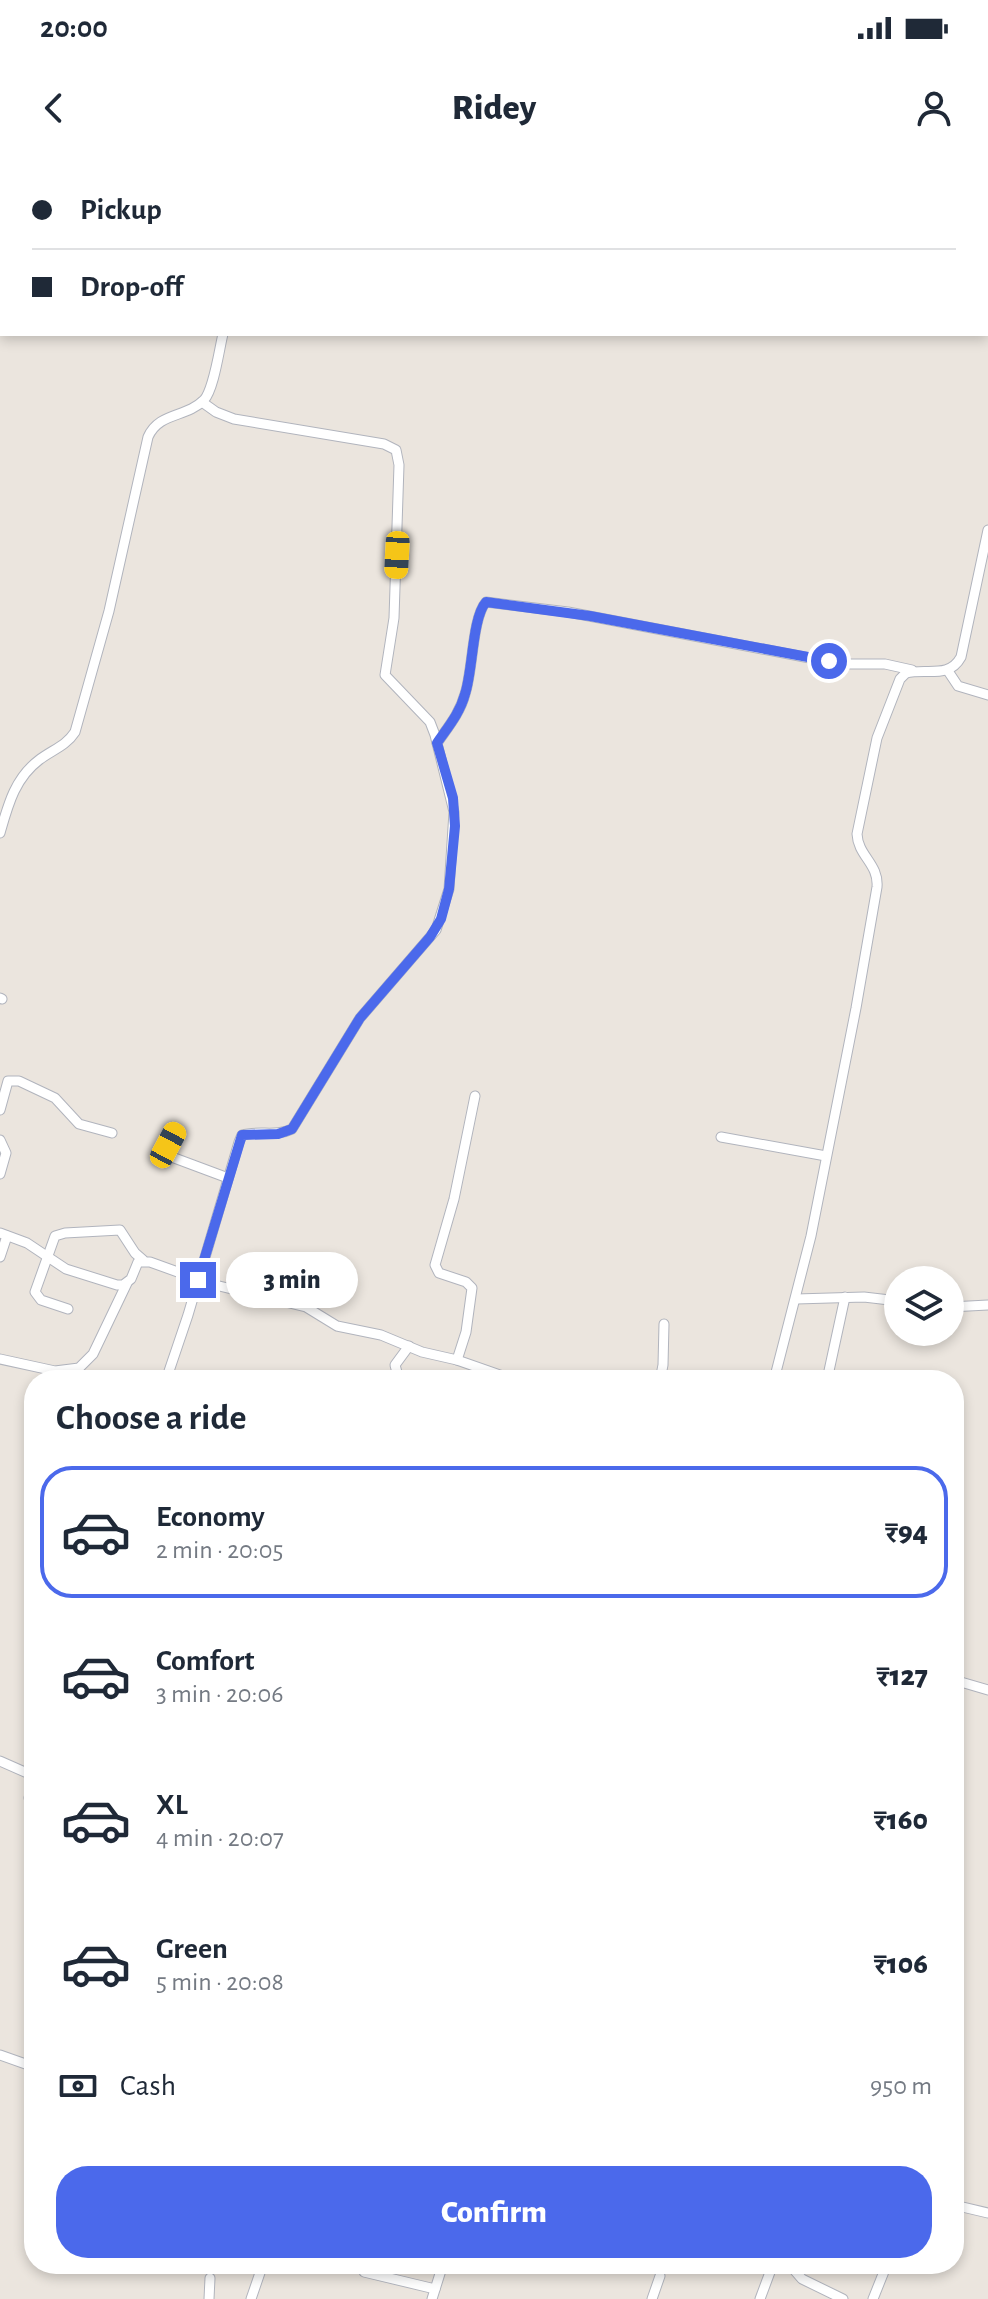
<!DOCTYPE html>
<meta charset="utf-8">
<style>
body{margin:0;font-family:"Alegreya Sans",sans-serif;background:#f6f6f7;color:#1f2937;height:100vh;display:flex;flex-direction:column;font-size:30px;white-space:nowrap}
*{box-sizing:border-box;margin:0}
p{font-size:26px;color:#747a83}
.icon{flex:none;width:44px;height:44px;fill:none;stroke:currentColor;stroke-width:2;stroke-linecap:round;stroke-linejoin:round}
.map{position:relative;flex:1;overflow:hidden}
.side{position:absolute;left:24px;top:1210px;width:940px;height:904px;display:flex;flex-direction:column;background:#fff;border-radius:32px;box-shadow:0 4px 12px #0003}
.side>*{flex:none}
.hud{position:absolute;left:0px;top:0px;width:988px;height:176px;box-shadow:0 4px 12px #0003;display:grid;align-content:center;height:176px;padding:0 32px;background:#fff}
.tools{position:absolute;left:884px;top:1106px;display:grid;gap:16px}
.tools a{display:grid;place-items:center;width:80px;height:80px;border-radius:50%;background:#fff;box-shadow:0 4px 12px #0003;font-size:40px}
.end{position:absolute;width:36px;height:36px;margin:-18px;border:10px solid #4b69eb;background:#fff;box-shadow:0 0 0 4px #fff}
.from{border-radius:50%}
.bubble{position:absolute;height:56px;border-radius:28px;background:#fff;box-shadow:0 4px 12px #0003;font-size:26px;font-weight:800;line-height:56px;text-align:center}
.car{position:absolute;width:24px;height:48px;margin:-24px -12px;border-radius:10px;box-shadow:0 0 6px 2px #0007;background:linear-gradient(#f5c518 24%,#345 0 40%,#f5c518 0 76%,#345 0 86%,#f5c518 0)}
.hud b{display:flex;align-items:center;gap:28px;height:76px;font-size:30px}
.hud b+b{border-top:2px solid #e0e1e3}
.hud i{width:20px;height:20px;background:#1f2937}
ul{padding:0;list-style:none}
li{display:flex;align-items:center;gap:24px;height:132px;margin:0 16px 12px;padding:0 16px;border:4px solid transparent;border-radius:32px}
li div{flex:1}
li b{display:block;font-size:30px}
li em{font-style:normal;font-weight:800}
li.on{border-color:#4b69eb}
li>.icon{width:72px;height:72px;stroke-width:1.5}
h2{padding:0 32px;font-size:36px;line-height:96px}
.pay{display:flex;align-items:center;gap:20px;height:88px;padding:0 32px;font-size:30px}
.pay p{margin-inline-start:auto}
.action{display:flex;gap:16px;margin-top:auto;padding:16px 32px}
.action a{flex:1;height:92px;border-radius:32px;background:#4b69eb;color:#fff;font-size:32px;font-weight:800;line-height:92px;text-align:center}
.status{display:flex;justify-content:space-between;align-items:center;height:56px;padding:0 40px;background:#fff;direction:ltr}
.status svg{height:22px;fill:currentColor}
header{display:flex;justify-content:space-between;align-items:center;height:104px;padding:0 32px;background:#fff;font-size:36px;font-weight:800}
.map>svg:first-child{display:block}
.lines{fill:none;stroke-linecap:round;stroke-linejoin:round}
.minor-casing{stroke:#b1b4bd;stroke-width:11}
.minor{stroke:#fff;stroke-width:9}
.route{stroke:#4b69eb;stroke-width:10}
</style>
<div class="status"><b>20:00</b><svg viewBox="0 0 49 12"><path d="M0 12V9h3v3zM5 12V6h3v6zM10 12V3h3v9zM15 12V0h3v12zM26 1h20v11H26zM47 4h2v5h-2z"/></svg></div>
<header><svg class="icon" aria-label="back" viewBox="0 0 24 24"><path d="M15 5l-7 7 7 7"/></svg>Ridey<svg class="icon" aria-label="person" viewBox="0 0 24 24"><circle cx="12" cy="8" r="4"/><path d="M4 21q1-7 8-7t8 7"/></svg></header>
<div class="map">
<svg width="988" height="2139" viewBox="0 0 988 2139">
<rect width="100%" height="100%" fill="#ebe5de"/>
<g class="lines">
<g class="minor-casing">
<g id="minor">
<polyline points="261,2 262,0"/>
<polyline points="948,511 958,526 988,535"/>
<path d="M437,583C448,567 460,553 465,534C473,511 472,458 486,442L568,452L841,504H885L912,510"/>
<path d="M0,673C8,645 15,618 39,600C52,590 66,586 75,572L109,451L148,277C159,252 186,258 204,240C214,229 219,190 223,174"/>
<polyline points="0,838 2,839"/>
<polyline points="0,950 8,921 19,921 55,938 79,964 112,973"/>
<polyline points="177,969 167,989 169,996 228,1018"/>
<polyline points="721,977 826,996"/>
<polyline points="0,980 6,993 0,1014"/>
<polyline points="0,1073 27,1083 66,1109 117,1125 123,1125 131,1119 138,1102 150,1102 211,1124 306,1147 337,1166 381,1175 422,1192 457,1200 514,1220"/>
<polyline points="0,1097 7,1076"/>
<polyline points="796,1139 864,1137 898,1141"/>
<polyline points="950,1147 988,1145"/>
<polyline points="68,1149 41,1140 35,1132 55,1076 65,1073 120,1070 135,1093 143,1100"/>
<polyline points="0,1199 55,1211 79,1208 93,1194 127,1123"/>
<polyline points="457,1200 466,1172 472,1128 466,1122 439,1113 435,1105 454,1039 475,936"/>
<polyline points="106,1217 115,1220"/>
<path d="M166,1220L188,1155L239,982L242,975C259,970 276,977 292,969L360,858L436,770L449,729L454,652L435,575L430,562L385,515L394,458L399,305L396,290L384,284L234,259L216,252L202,242"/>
<polyline points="399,1220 395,1205 409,1186"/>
<polyline points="660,1220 663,1205 664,1164"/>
<path d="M774,1220L811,1076L856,848L877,727C879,704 858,696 857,674L877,578L900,519L906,513C927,508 949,519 961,497L988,370"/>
<polyline points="827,1220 845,1137"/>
<polyline points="954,1520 988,1530"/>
<polyline points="0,1601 34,1616"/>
<polyline points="34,1620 29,1638 34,1645"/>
<polyline points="0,1895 34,1907"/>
<polyline points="954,2045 988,2053"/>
<polyline points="361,2104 364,2112 435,2129"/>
<polyline points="789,2104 802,2119 843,2139"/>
<polyline points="209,2139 210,2118"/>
<polyline points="251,2139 263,2104"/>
<polyline points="432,2139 443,2104"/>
<polyline points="652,2139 660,2116"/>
<polyline points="760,2139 773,2104"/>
<polyline points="873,2139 887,2104"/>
</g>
</g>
<use href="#minor" class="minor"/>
</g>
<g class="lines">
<path class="route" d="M198,1120L242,975L278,974L292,969L360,858L430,777L441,759L449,729L455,666L453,638L437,583C448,567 460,553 465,534C473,511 472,458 486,442L590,456L829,501"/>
</g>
</svg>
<div class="tools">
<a><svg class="icon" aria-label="layers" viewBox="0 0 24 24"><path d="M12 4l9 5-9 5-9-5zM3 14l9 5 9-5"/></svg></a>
</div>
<i class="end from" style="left:829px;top:501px"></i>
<i class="end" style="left:198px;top:1120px"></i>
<div class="bubble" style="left:226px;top:1092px;width:132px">3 min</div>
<i class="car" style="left:397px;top:395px;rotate:183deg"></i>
<i class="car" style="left:168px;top:985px;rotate:28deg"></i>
<div class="hud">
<b><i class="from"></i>Pickup</b>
<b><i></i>Drop-off</b>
</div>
<section class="side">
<h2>Choose a ride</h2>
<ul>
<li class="on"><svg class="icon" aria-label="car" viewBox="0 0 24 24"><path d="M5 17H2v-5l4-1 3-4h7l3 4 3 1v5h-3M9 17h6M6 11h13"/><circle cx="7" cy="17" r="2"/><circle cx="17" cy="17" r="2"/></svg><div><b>Economy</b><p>2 min · 20:05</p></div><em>₹94</em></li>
<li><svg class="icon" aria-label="car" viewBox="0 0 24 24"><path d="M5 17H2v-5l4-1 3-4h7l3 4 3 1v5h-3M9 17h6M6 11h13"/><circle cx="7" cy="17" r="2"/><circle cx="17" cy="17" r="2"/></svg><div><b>Comfort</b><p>3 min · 20:06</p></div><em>₹127</em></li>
<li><svg class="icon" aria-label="car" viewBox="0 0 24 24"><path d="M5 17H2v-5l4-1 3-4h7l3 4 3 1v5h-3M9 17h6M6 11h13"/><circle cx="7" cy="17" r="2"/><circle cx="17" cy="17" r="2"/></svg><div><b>XL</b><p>4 min · 20:07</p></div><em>₹160</em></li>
<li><svg class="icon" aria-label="car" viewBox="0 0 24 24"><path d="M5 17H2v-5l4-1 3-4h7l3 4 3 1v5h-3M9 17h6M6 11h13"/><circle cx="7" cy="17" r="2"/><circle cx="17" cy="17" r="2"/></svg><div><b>Green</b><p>5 min · 20:08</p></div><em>₹106</em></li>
</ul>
<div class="pay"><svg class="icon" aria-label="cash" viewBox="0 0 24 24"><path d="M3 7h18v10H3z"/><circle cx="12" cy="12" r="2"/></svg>Cash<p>950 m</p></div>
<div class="action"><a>Confirm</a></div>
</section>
</div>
